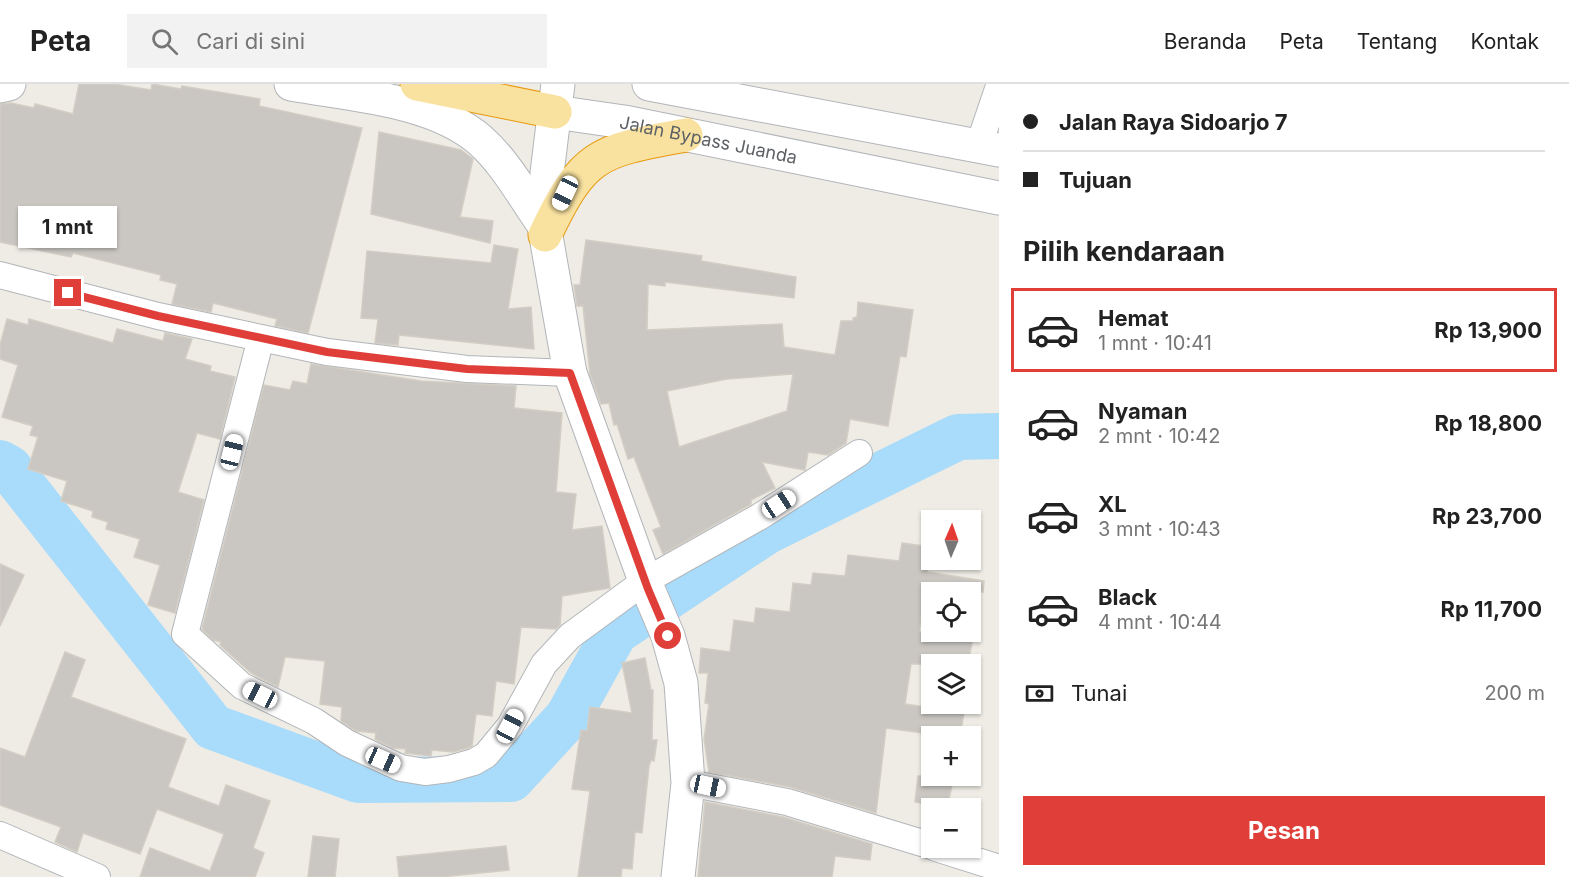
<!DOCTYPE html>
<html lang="id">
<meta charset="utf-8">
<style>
body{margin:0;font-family:Inter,sans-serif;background:#f2f2f2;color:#222;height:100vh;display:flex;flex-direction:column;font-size:22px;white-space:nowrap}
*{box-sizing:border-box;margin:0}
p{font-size:20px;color:#767676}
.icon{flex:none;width:33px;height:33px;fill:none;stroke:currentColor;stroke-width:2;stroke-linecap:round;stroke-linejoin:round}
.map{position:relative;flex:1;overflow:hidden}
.drawer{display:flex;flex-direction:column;background:#fff;width:570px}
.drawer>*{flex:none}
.guide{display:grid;align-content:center;height:132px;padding:0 24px;background:#fff}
.needle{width:39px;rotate:2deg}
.fabs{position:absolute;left:921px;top:426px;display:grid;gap:12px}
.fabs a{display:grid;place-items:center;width:60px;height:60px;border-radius:0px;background:#fff;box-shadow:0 2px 4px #0004;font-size:30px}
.end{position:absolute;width:27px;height:27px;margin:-14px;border:8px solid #e03e39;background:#fff;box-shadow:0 0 0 3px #fff}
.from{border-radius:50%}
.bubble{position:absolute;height:42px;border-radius:0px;background:#fff;box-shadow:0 2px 4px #0004;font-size:20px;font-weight:700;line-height:42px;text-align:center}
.car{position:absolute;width:18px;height:36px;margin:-18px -9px;border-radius:8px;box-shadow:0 0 4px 2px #0007;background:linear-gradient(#fff 24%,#345 0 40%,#fff 0 76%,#345 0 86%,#fff 0)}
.guide b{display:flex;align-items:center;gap:21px;height:57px;font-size:22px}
.guide b+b{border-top:2px solid #e0e0e0}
.guide i{width:15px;height:15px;background:#222}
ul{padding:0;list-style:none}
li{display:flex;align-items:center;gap:18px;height:84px;margin:0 12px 9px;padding:0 12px;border:3px solid transparent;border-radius:0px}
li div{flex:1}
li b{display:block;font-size:22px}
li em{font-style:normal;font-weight:700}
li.current{border-color:#e03e39}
li>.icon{width:54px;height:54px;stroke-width:1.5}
h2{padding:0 24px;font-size:27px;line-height:72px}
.pay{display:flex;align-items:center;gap:15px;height:66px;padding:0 24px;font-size:22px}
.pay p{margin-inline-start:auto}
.primary-button{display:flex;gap:12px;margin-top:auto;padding:12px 24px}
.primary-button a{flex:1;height:69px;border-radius:0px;background:#e03e39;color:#fff;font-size:24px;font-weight:700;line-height:69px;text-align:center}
header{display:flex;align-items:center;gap:36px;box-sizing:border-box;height:84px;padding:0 30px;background:#fff;border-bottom:2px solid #e0e0e0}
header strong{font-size:28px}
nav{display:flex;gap:33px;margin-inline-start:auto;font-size:21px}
.search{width:420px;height:54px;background:#f2f2f2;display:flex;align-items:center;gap:15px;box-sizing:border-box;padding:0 21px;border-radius:0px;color:#767676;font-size:22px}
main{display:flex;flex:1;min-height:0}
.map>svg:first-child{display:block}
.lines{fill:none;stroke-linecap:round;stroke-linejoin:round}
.river{stroke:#a9dbfb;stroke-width:46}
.building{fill:#cac7c2;stroke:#d3cdc4;stroke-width:1.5;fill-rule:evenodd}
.minor-casing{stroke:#b2b6b9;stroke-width:28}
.tertiary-casing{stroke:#b2b6b9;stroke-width:35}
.secondary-casing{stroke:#b2b5b9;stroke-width:35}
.trunk-casing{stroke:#e8980c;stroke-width:35}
.minor{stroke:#fff;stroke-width:26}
.tertiary{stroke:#fff;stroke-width:33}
.secondary{stroke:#fff;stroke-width:33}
.trunk{stroke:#f9e2a0;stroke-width:33}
.route{stroke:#e03e39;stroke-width:8}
.labels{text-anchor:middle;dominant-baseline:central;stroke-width:4.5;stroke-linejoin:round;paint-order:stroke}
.street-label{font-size:18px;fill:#5d6165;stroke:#fff}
</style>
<header>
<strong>Peta</strong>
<div class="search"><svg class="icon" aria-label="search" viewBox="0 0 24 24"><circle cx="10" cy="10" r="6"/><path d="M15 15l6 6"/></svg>Cari di sini</div>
<nav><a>Beranda</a><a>Peta</a><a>Tentang</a><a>Kontak</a></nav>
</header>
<main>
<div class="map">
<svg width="999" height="793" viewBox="0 0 999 793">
<rect width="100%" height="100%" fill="#eeece5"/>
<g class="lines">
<polyline class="river" points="0,379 9,384 213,643 358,696 511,695 568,633 615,548 767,447 958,353 999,352"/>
</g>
<g class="building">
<polygon points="79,0 114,0 151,6 152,0 181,5 182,2 260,15 259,22 362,44 308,249 275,242 277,235 213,219 211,228 172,220 177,200 160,196 161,191 73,169 71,173 0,158 0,20 11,19 34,24 35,20 73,30"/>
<polygon points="379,48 461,66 473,75 460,133 493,137 490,159 371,130"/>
<path d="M586,156L702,172L701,177L796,193L794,214L665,198V202L648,200L647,246L782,240L784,263L835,271L841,237H853V234L857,233L858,218L913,226L906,273L900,272L888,342L850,335L846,359L828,371L808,368L805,386L762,378L775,404L751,416V420L663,470L653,446L661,443L634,373L628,375L617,340L614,341L609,319L601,320L590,290L583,222H577L574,201H580ZM793,290L787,327L679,363L667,307L727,295Z"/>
<polygon points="494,161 518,165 508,225 531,223 534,265 399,251 398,261 375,259 378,235 361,234 367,167 491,179"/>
<polygon points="7,235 28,241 29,235 113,259 117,245 163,257 165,249 192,255 185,275 211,282 210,287 235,293 220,355 197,349 178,408 204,416 175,529 148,521 160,481 134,473 140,455 106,445 108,438 92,433 93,427 61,417 67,397 28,385 38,353 30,351 33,342 2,333 18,281 0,275 0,261"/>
<polygon points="311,280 421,297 516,302 514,324 562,329 556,408 576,410 572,446 602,442 610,504 562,512 560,541 556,545 521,543 514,600 496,597 492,632 476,630 472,662 468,664 453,668 432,666 431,672 405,669 406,665 393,664 375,655 376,649 356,647 341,637 342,623 320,620 325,577 285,573 278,603 251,589 220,561 221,558 213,556 202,545 264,301 290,306 293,297 307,300"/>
<polygon points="902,459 930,463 927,488 984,497 983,508 924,508 919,548 974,548 968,580 911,580 905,620 964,629 960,652 923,652 923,649 886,644 876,729 790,703 709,688 704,655 709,620 705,619 708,589 699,589 701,564 730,568 734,536 754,539 756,524 790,528 793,499 811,501 813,489 845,492 848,471 899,477"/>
<polygon points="0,480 24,491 0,542"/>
<polygon points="65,568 85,576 71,613 186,655 168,703 219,722 226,701 270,717 253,764 264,769 255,793 140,793 150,764 210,787 224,750 157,725 140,770 83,749 77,768 55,758 61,743 0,721 0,664 25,673"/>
<polygon points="645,574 651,606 653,606 652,656 657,656 654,677 651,676 649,682 642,749 635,748 632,785 622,784 621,793 578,793 590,707 572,705 581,646 587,647 590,623 632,629 622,579"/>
<polygon points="918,692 954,692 947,724 915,718"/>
<polygon points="705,718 783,733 872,760 870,776 835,772 832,793 698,793"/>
<polygon points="313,752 339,755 335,793 308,793"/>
<polygon points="506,762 509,786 441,793 399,793 397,773"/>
</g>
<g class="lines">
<g class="minor-casing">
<g id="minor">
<polyline points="979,61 999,2"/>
<polyline points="0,191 158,232 327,268 467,285 570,289"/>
<polyline points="261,254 185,550 242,602 314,637 347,659 401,684 425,688 449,685 474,678 486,671 510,642 544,580 570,552 645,497 759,433 859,369"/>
<polyline points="688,699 787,718 932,762"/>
<polyline points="0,751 97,793"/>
<polyline points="936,764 999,784"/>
</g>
</g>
<g class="tertiary-casing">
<g id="tertiary">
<path d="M291,0C351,11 432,15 480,56C506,79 524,113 544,141"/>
<polyline points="0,2 9,0"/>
</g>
</g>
<g class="secondary-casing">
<g id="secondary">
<polyline points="558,0 547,89 544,141 570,289 648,505 668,552 681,599 688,699 678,793"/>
<polyline points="649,0 999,66"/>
<path id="s1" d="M555,28L624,38L999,114"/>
</g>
</g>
<g class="trunk-casing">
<g id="trunk">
<polyline points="417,0 555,28"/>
<path d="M545,151C584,68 599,67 686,51"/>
</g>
</g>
<use href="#minor" class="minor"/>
<use href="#tertiary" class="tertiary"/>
<use href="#secondary" class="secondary"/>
<use href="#trunk" class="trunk"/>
</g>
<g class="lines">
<polyline class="route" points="68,209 158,232 327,268 467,285 570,289 648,505 668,552"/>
</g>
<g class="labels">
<g class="street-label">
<text stroke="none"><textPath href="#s1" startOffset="156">Jalan Bypass Juanda</textPath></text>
</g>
</g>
</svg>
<div class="fabs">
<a><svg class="needle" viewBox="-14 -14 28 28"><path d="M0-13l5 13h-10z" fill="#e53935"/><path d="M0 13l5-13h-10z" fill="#767676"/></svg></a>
<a><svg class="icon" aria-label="locate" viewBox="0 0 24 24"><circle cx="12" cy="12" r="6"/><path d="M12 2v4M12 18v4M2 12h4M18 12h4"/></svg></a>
<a><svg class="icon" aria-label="layers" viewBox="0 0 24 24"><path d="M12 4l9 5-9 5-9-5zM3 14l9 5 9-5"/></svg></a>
<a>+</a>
<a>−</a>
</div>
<i class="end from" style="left:668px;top:552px"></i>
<i class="end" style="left:68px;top:209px"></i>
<div class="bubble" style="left:18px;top:122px;width:99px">1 mnt</div>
<i class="car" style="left:565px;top:109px;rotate:205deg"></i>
<i class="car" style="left:232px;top:368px;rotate:14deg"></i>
<i class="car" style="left:779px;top:420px;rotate:57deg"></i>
<i class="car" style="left:260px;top:611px;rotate:296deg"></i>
<i class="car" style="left:510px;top:642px;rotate:28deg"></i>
<i class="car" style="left:383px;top:676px;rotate:114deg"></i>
<i class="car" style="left:708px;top:702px;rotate:102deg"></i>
</div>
<section class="drawer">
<div class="guide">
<b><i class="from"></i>Jalan Raya Sidoarjo 7</b>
<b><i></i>Tujuan</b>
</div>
<h2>Pilih kendaraan</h2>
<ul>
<li class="current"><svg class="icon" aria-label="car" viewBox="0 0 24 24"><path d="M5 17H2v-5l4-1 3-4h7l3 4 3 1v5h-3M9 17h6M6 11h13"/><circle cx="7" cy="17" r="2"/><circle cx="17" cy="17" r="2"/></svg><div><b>Hemat</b><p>1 mnt · 10:41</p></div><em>Rp 13,900</em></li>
<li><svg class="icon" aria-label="car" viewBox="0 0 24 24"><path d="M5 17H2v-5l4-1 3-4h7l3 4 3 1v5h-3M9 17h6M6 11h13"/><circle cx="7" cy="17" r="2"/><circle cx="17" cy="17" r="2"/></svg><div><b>Nyaman</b><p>2 mnt · 10:42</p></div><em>Rp 18,800</em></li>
<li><svg class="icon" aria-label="car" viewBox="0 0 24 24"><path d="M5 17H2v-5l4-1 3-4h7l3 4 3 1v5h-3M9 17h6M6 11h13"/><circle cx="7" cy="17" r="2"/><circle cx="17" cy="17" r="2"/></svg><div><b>XL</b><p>3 mnt · 10:43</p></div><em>Rp 23,700</em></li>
<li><svg class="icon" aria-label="car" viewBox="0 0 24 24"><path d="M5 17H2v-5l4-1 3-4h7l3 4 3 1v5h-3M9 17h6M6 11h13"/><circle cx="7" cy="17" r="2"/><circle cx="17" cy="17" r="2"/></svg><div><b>Black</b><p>4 mnt · 10:44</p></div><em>Rp 11,700</em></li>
</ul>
<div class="pay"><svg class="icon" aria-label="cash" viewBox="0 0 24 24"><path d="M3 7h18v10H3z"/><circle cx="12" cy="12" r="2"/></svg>Tunai<p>200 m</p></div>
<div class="primary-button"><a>Pesan</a></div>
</section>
</main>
